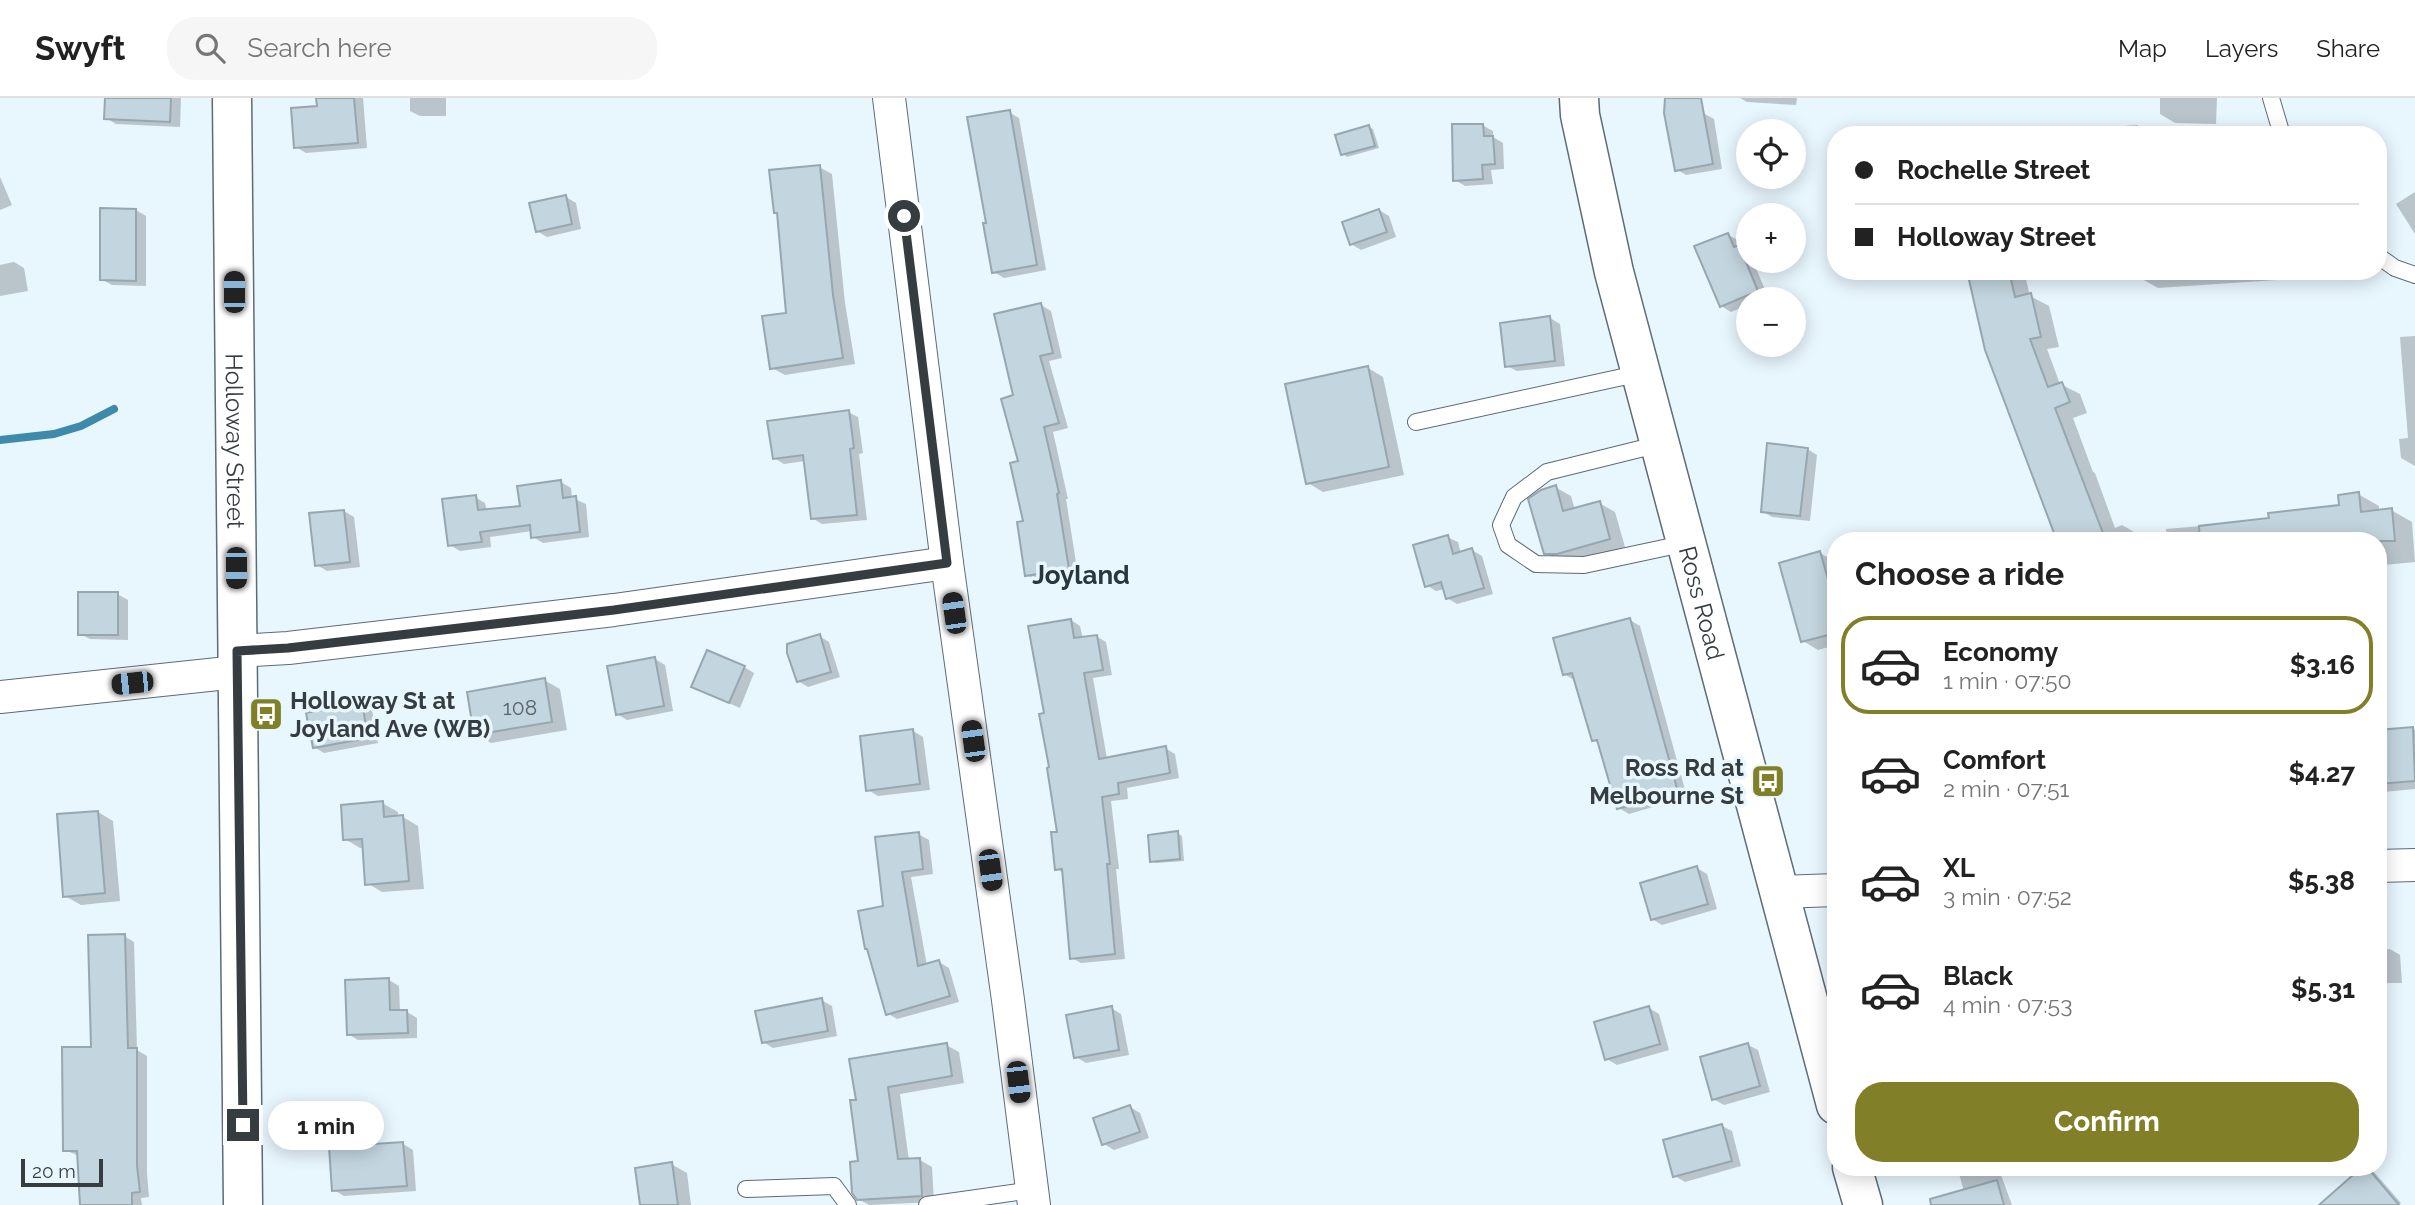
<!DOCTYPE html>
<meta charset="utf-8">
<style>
body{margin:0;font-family:Raleway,sans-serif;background:#f6f6f6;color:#222;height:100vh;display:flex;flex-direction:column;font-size:26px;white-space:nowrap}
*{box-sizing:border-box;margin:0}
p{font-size:23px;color:#767676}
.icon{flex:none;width:38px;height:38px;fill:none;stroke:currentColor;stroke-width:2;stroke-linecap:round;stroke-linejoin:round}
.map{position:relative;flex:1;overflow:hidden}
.side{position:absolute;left:1827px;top:434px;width:560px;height:644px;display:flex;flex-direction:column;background:#fff;border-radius:28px;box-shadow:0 4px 18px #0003}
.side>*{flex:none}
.guide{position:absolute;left:1827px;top:28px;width:560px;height:154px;border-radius:28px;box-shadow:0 4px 18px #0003;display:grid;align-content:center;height:154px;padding:0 28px;background:#fff}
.fabs{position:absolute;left:1736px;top:21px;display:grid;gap:14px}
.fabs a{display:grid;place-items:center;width:70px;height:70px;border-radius:50%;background:#fff;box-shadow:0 4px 18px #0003;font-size:35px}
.scale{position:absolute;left:21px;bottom:18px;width:82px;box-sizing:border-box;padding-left:7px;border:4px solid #363d41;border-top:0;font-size:19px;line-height:24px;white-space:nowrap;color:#363d41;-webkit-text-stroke:5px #e8f6fe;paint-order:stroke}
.end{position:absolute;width:32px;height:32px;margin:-16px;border:9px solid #363d41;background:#fff;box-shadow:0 0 0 4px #fff}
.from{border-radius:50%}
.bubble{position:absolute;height:49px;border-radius:24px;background:#fff;box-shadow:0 4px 18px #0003;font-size:23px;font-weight:700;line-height:49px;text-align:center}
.car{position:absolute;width:21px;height:42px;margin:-21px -10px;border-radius:9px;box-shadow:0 0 5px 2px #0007;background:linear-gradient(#222 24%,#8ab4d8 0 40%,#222 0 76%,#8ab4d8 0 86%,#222 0)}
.guide b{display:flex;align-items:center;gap:24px;height:66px;font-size:26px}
.guide b+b{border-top:2px solid #e0e0e0}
.guide i{width:18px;height:18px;background:#222}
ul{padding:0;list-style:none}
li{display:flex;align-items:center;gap:21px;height:98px;margin:0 14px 10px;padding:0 14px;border:4px solid transparent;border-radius:28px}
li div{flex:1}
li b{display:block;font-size:26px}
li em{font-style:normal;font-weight:700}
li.current{border-color:#817f27}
li>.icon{width:63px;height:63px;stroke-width:1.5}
h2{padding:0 28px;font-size:32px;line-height:84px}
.action{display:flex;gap:14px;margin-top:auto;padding:14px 28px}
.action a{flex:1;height:80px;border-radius:28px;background:#817f27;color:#fff;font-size:28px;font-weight:700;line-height:80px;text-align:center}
header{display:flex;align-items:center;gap:42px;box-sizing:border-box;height:98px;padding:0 35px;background:#fff;border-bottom:2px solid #e0e0e0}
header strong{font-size:33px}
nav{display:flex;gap:38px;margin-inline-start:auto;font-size:24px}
.search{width:490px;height:63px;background:#f6f6f6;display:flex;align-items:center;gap:18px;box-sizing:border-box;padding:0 24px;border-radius:28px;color:#767676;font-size:26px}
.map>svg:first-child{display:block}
.shadow{fill:#0003}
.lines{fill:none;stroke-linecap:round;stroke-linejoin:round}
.stream{stroke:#3f8aab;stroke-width:8}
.building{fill:#c3d5de;stroke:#96a7b0;stroke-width:2}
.lane-casing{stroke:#5c6c75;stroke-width:18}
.street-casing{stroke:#5c6c75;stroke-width:34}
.secondary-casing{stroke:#5c6c75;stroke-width:41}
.highway-casing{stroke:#5c6c75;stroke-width:41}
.lane{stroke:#fff;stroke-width:16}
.street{stroke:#fff;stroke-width:32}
.secondary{stroke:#fff;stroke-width:38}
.highway{stroke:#fff;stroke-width:38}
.route{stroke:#363d41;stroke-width:9}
.labels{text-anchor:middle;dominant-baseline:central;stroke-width:7;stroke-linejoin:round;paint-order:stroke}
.number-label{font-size:21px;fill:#596368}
.street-label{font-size:24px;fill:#363d41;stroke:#e8f6fe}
.poi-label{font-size:24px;font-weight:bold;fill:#363d41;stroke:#e8f6fe;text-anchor:start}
.neighbourhood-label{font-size:26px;font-weight:bold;fill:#28363e;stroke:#e8f6fe}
</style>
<header>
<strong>Swyft</strong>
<div class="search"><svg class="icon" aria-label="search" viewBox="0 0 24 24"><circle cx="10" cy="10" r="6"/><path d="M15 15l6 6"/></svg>Search here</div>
<nav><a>Map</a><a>Layers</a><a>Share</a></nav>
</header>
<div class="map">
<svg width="2415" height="1107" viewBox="0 0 2415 1107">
<rect width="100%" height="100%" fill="#e8f6fe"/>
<g class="shadow">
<polygon points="106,0 181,0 180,29 116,26 106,20"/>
<polygon points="318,0 363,0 367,50 306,55 296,49 318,10"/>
<polygon points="410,0 446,0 446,18 420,18 410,13"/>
<polygon points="1740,0 1797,0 1796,7 1747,4"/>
<polygon points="2160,0 2217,0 2216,26 2175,25 2160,16"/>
<polygon points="1009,14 1019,20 1046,172 1004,180 994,174 988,126"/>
<polygon points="1703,15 1714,21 1722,71 1686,77 1676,71"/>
<polygon points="1482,27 1493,33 1493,39 1503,45 1504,71 1491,72 1493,86 1465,88 1455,82"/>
<polygon points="2137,27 2153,37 2005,37"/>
<polygon points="1369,29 1373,31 1379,50 1347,59 1343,56"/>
<polygon points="819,69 832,76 845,205 855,266 785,277 772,270 788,216"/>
<polygon points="0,79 12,107 0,112"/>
<polygon points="2415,94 2415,136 2396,106"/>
<polygon points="566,99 576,105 581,131 547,139 537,133"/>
<polygon points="136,112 146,118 146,188 112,187 101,181"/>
<polygon points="1379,112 1389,118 1396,139 1361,152 1351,146"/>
<polygon points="1728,137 1738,142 1741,150 1748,154 1748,163 1753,163 1768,199 1761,201 1748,201 1748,207 1731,214 1721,208"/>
<polygon points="14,164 24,170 28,193 0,198 0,167"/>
<polygon points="1968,173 2024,173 2030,198 2049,208 2059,249 2047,251 2060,286 2080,296 2087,315 2073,320 2093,374 2095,375 2115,430 2122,427 2141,438 2143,443 2059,443"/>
<polygon points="2141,173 2307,173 2307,180 2158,190 2142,181"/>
<polygon points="1041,207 1051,213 1062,260 1049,263 1068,330 1053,334 1068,401 1066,401 1078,477 1037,483 1027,477 1015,299"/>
<polygon points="1550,220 1560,226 1565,268 1517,273 1507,268"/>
<polygon points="2415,238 2415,368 2401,360 2399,341 2408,340 2400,239"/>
<polygon points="1368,270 1383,279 1404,377 1323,394 1308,385"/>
<polygon points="848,314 858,319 863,355 859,356 867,422 822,426 812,420 805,363 784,366 774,360"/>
<polygon points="1807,351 1817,357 1810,423 1772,419 1762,413"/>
<polygon points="561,384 571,390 572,400 586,406 589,439 543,445 533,439 532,433 490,439 491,449 460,453 450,447 475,399 485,405 487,413 522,410"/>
<polygon points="1555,389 1571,398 1575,412 1599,405 1615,414 1625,449 1574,464 1561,464 1545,455"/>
<polygon points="2358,396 2379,408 2379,413 2391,412 2412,424 2415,464 2384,467 2385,474 2378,475 2378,443 2167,443 2166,431 2271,422 2341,409"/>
<polygon points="344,413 354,419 360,469 327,473 317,467"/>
<polygon points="1447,439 1458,444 1461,456 1472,452 1482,458 1493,496 1457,506 1447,500 1445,491 1436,493 1426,487"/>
<polygon points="1820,455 1836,464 1836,547 1818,552 1803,543"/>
<polygon points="117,496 128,502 128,542 90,541 80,536"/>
<polygon points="1071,522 1080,528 1083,541 1096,538 1106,544 1112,577 1093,580 1107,661 1165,650 1175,656 1179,680 1127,690 1128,701 1111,703 1119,771 1116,771 1125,861 1081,865 1072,860 1064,775 1057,771 1059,735 1046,617"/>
<polygon points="1630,522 1640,528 1687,699 1629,716 1619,710 1600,646 1593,642 1574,582 1564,576"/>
<polygon points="819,538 829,544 840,579 808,589 798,583 787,548"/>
<polygon points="655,561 665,567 673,613 627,622 617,616"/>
<polygon points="744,569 754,575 740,610 704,594"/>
<polygon points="1836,580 1836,650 1829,646 1827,581"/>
<polygon points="544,582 560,591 567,632 491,645 476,636"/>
<polygon points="362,606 372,612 378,645 324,655 314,649"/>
<polygon points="2413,631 2415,632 2415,691 2384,694 2378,690 2378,634"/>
<polygon points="913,633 923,639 930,692 878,698 868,692"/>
<polygon points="382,705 398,714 398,719 403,719 418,728 424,791 382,794 367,785 364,750 360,750 345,741"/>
<polygon points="98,714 113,723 120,803 81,807 65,798"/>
<polygon points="1177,735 1182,738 1184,763 1156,765 1151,763"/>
<polygon points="918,736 929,742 933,776 911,779 927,868 939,864 949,870 959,904 897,921 887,915 885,810"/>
<polygon points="1697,770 1707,776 1717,811 1662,827 1652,821"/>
<polygon points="124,838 134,844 137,952 147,958 147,1075 149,1099 141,1100 142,1107 82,1107 79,1058 65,1052"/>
<polygon points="2390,851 2400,857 2402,885 2378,885 2378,852"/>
<polygon points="389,882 399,888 400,914 407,914 417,920 417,940 358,942 348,936"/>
<polygon points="821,902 832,908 837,938 773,950 763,944"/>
<polygon points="2378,904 2385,909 2387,926 2378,927"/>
<polygon points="1111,910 1121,916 1129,957 1086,965 1076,959"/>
<polygon points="1649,910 1659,916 1669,952 1617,967 1607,961"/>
<polygon points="946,947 959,954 964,985 900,996 909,1063 920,1062 932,1069 934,1104 869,1107 858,1101 858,1003"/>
<polygon points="1748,947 1758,952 1770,994 1724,1007 1713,1001"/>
<polygon points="1130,1009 1140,1015 1149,1040 1114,1052 1104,1046"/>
<polygon points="1722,1028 1732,1033 1741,1068 1685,1084 1675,1078"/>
<polygon points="403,1046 413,1052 416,1093 344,1098 334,1092"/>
<polygon points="671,1066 687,1075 691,1107 642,1107"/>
<polygon points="1957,1069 1998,1069 2012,1107 1968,1107"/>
<polygon points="2365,1069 2375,1075 2401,1105 2398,1107 2335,1107"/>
</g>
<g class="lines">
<polyline class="stream" points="0,342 54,336 81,328 114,311"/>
</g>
<g class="building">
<polygon points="105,0 171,0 170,24 104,21"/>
<polygon points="316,0 354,0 358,45 294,50 291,10 317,8"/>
<polygon points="1665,0 1701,0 1713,66 1675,73 1664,15"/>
<polygon points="1010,12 1037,167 992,175 983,125 986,125 967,19"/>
<polygon points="1452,26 1483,26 1484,38 1493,38 1495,66 1482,67 1483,81 1453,83"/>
<polygon points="1369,27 1375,48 1341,57 1335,37"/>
<polygon points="820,67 833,197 843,260 770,271 762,218 786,215 777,115 774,115 769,72"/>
<polygon points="566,97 572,126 536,134 529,105"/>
<polygon points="100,110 136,111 136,183 100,182"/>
<polygon points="1379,111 1387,134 1350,147 1342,124"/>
<polygon points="1728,135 1734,149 1739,147 1758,193 1720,209 1694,148"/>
<polygon points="1967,173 2009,173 2015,199 2031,195 2041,239 2030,241 2048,289 2062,284 2070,304 2055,310 2106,443 2057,443 1985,252"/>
<polygon points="1041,205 1053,255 1040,258 1059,325 1044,329 1059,395 1057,396 1069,471 1025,478 1017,424 1023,423 1010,365 1018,363 1001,301 1013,297 994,216"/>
<polygon points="1550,218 1555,263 1505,269 1500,225"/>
<polygon points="1368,268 1389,369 1306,386 1285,286"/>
<polygon points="849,312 854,350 850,351 857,417 811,421 803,357 773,361 767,323"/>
<polygon points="1767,345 1808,350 1800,418 1761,414"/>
<polygon points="561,382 563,400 576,398 580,434 531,440 530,427 480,434 482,444 448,448 442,401 476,397 478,412 520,408 517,388"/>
<polygon points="1556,387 1563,413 1600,403 1610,441 1557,456 1544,456 1528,401 1541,392"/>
<polygon points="2359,394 2361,414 2392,410 2395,443 2200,443 2199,428 2269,420 2268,415 2339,407 2338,397"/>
<polygon points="344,412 350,464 315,468 309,415"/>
<polygon points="1448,437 1453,456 1472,450 1484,490 1446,501 1441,484 1425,489 1413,447"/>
<polygon points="1820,453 1836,509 1836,535 1801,544 1779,465"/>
<rect x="78" y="494" width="40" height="43"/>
<polygon points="1630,520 1678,694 1617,711 1597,642 1592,643 1572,575 1563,577 1553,540"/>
<polygon points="1071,521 1074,540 1097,537 1103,572 1084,575 1099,661 1166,648 1170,675 1118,685 1119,696 1102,699 1110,766 1107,766 1115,856 1070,861 1062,771 1055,772 1051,734 1057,734 1047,670 1049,669 1039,616 1044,615 1028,528"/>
<polygon points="820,536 831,574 797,584 787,555 787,546"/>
<polygon points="707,552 745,568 729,605 691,589"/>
<polygon points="655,559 664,608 616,617 607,568"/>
<polygon points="545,580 552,624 474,637 467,594"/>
<polygon points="362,604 368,640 313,650 306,615"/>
<polygon points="2413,629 2415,683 2378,686 2378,632"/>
<polygon points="913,631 920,686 866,693 860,638"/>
<polygon points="383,703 384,719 403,717 409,783 365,787 362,741 343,742 341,707"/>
<polygon points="98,713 105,795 63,799 57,716"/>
<polygon points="1178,733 1180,761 1150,764 1148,737"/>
<polygon points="919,734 923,771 902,774 918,868 939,862 950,898 886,917 867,851 865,851 858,813 883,808 875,739"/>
<polygon points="1697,768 1708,806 1651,822 1640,785"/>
<polygon points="125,836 128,950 137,950 137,1068 140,1094 132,1095 132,1107 80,1107 77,1053 63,1053 62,949 91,949 88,837"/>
<polygon points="389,880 390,912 407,912 408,935 347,937 345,882"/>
<polygon points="822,900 828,933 762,945 755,913"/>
<polygon points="1112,908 1119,952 1074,960 1066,917"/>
<polygon points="1649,908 1660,946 1605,962 1594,924"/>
<polygon points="947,945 952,978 888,989 898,1061 920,1060 922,1098 857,1102 852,1095 850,1064 858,1063 850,1002 856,1002 849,961"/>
<polygon points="1748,945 1760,988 1712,1002 1700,959"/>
<polygon points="1130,1007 1140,1034 1102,1047 1093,1020"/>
<polygon points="1722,1026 1732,1063 1673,1079 1663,1042"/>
<polygon points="403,1044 407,1088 332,1093 329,1049"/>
<polygon points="672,1064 678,1107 640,1107 635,1070"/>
<polygon points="2362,1069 2367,1069 2399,1107 2319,1107"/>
<polygon points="1997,1082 2004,1107 1931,1107 1930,1101"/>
</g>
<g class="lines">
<g class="lane-casing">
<g id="lane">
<polyline points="2271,0 2282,37"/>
<polyline points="2378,158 2395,170 2415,177"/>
<polyline points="1416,324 1641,275"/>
<polyline points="1660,346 1547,374 1514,399 1501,427 1508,447 1536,466 1584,467 1687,445"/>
<polyline points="746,1091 834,1088 848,1107"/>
<polyline points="927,1107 1032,1092"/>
</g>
</g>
<g class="street-casing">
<g id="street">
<polyline points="889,0 947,465 1008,902 1034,1107"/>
<polyline points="237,553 288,550 614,512 947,465"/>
<polyline points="0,599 237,574"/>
<polyline points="2378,768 2415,767"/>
<polyline points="1779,794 1836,792"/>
</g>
</g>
<g class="secondary-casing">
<g id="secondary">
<path id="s1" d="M1579,0L1580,17L1614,174L1836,1007"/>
<polyline points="1852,1069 1863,1107"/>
</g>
</g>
<g class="highway-casing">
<g id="highway">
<path id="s2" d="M232,0L243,1107"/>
</g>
</g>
<use href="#lane" class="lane"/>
<use href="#street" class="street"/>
<use href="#secondary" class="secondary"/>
<use href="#highway" class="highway"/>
</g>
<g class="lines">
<polyline class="route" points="243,1027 237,553 288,550 614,512 947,465 904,118"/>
</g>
<defs>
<g id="bus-square" transform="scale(1.75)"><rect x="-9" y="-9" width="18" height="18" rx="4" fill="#817f27" stroke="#e8f6fe"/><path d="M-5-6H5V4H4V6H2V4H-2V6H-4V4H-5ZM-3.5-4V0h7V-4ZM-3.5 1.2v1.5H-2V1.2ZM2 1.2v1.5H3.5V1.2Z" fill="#fff"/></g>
</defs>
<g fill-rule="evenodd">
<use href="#bus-square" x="266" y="616"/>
<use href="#bus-square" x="1768" y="683"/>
</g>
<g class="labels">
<g class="number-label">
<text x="520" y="609">108</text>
</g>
<g class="street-label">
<text stroke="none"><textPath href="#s2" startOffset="343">Holloway Street</textPath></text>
<text stroke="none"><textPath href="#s1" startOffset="520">Ross Road</textPath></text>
</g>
<g class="poi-label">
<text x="290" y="602">Holloway St at<tspan x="290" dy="28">Joyland Ave (WB)</tspan></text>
<text x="1744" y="669" text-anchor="end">Ross Rd at<tspan x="1744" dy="28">Melbourne St</tspan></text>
</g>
<g class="neighbourhood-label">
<text x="1081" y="477">Joyland</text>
</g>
</g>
</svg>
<div class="fabs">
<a><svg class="icon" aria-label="locate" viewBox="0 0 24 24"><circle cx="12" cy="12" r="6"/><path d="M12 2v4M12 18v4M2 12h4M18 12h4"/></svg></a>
<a>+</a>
<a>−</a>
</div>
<div class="scale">20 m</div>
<i class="end from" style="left:904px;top:118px"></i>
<i class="end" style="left:243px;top:1027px"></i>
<div class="bubble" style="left:268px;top:1003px;width:116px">1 min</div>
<i class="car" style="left:234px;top:194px;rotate:0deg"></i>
<i class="car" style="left:236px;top:470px;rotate:180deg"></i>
<i class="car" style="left:954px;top:515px;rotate:352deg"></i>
<i class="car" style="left:132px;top:585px;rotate:264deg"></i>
<i class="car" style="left:973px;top:643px;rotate:352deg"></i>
<i class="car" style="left:990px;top:772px;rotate:172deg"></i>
<i class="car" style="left:1018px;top:984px;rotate:173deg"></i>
<div class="guide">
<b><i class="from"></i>Rochelle Street</b>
<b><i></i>Holloway Street</b>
</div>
<section class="side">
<h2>Choose a ride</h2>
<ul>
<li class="current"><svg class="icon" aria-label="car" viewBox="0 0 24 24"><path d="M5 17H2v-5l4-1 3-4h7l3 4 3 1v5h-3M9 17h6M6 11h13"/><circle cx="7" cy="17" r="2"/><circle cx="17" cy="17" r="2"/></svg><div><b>Economy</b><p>1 min · 07:50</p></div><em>$3.16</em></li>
<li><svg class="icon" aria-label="car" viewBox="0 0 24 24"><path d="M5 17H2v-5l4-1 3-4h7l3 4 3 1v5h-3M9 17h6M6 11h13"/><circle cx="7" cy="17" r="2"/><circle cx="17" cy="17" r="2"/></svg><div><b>Comfort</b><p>2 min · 07:51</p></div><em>$4.27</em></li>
<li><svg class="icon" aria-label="car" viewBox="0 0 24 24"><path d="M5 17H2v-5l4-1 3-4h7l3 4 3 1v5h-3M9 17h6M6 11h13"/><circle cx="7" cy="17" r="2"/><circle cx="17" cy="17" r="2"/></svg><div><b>XL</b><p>3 min · 07:52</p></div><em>$5.38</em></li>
<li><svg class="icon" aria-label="car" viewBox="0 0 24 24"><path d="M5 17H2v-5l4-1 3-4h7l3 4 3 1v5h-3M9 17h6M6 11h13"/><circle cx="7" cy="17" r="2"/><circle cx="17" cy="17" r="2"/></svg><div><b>Black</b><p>4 min · 07:53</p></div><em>$5.31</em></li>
</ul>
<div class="action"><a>Confirm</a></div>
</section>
</div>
